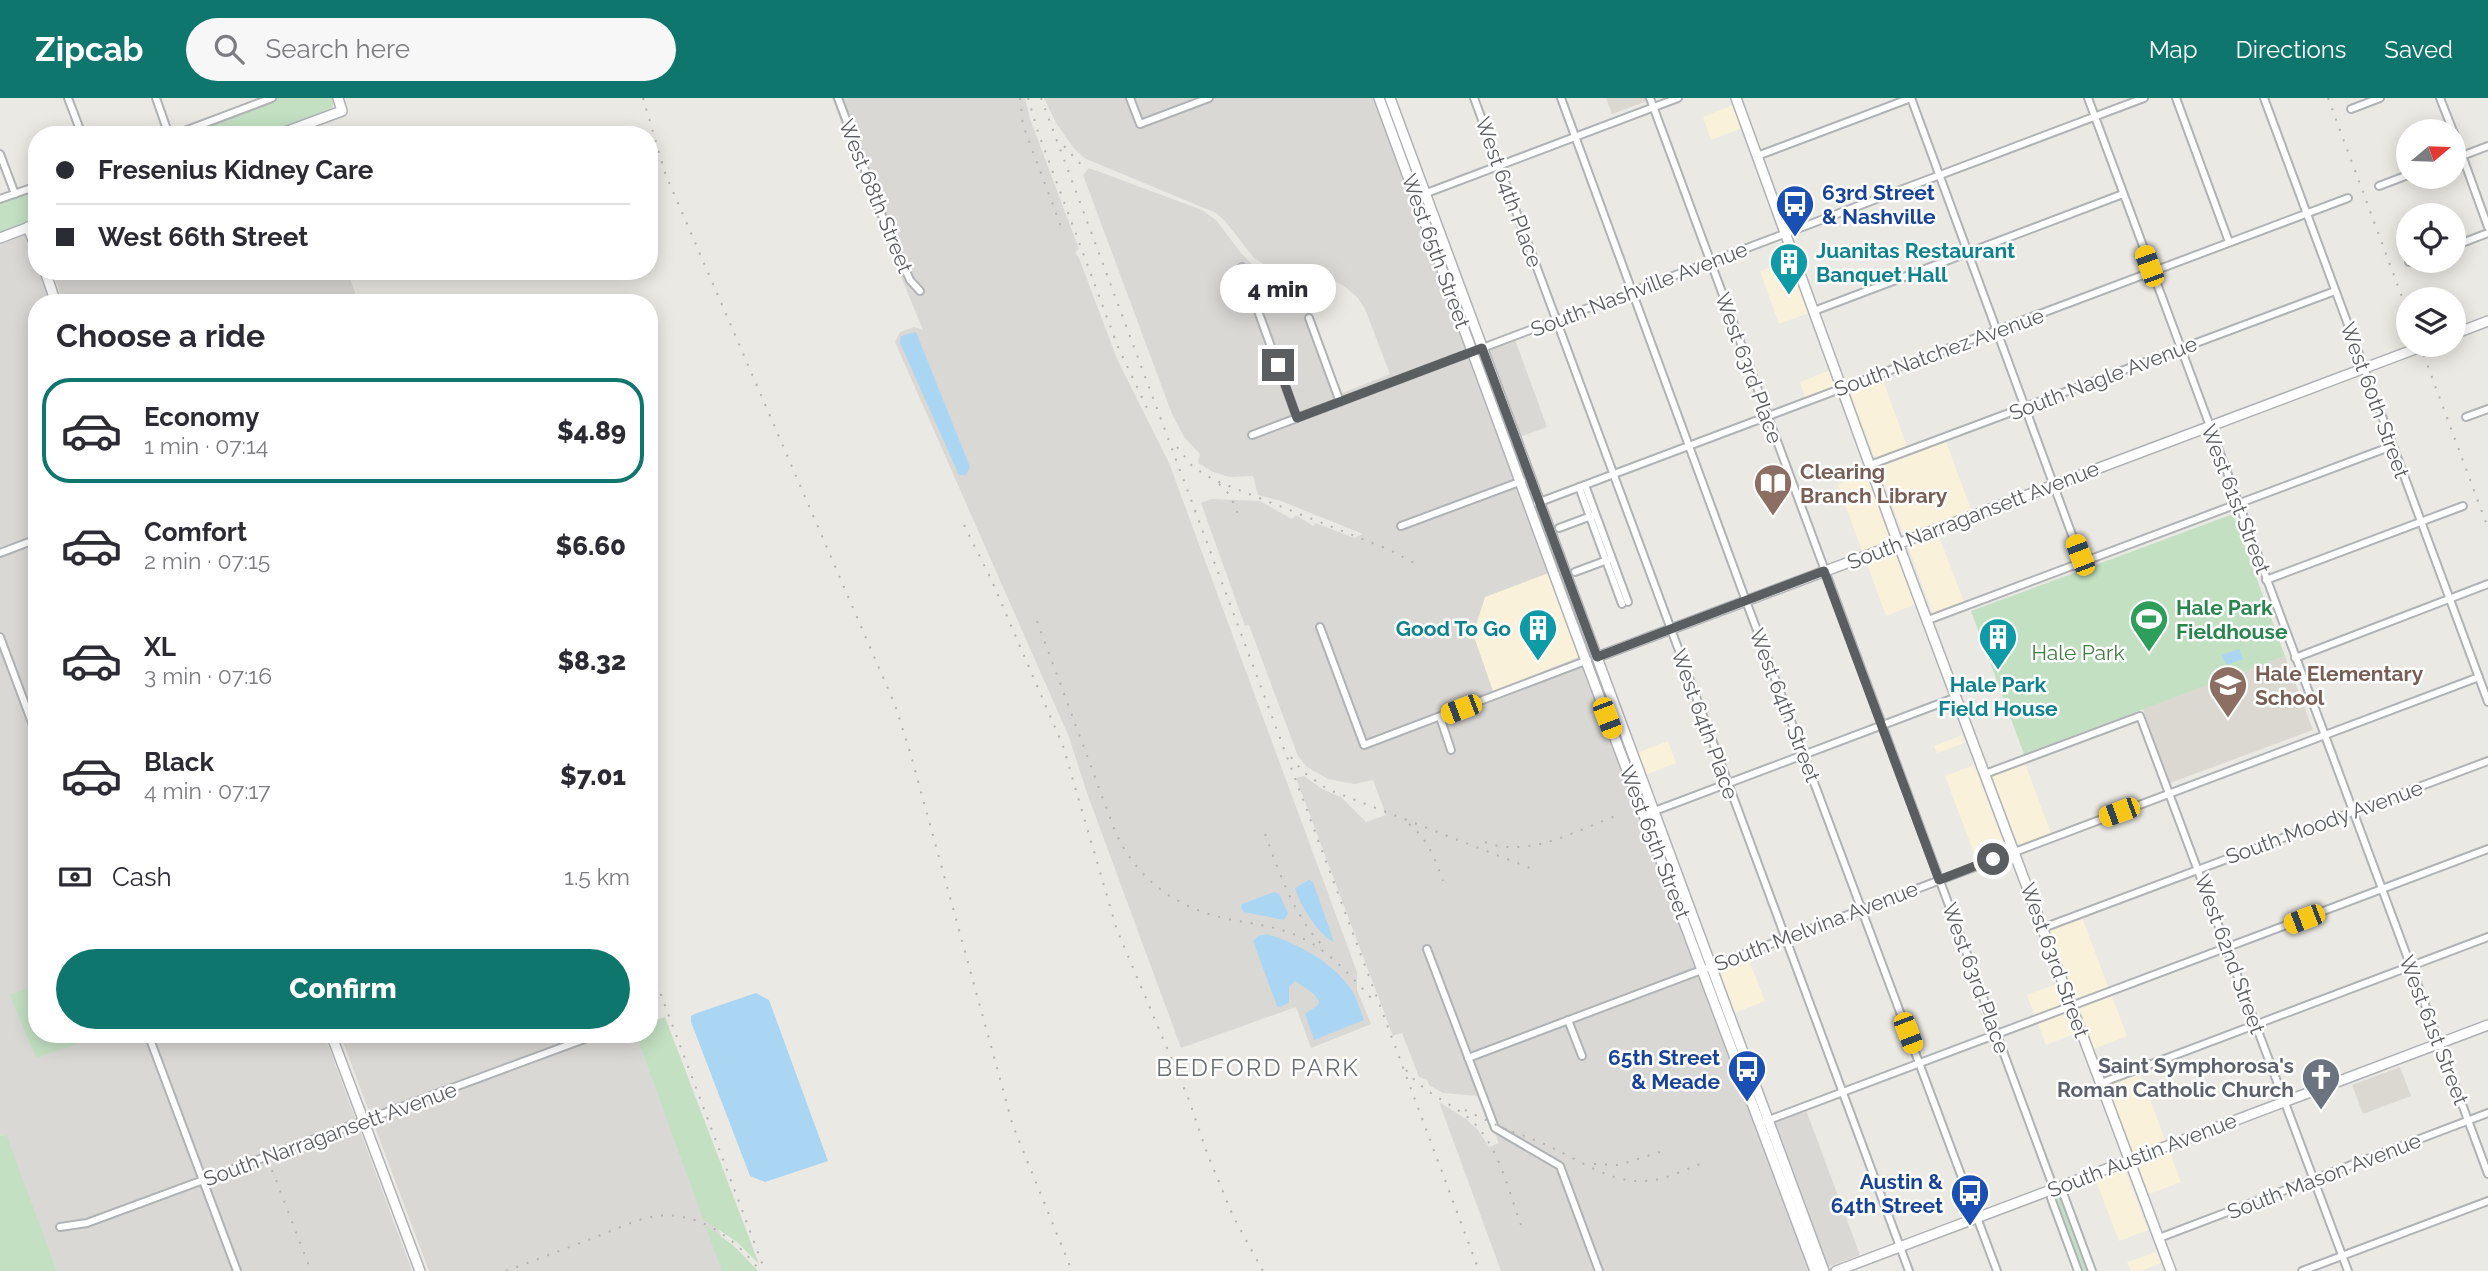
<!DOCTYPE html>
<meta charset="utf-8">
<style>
body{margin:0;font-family:Raleway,sans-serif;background:#f7f7f7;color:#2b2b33;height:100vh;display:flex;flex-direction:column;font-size:26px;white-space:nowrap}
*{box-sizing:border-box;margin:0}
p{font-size:23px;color:#7c7c81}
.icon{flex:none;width:38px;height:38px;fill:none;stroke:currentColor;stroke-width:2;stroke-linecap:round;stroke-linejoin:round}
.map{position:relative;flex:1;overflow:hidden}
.details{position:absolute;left:28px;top:196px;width:630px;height:749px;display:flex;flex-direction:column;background:#fff;border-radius:28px;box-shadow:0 4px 18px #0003}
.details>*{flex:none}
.banner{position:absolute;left:28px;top:28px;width:630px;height:154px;border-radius:28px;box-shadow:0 4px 18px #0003;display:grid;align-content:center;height:154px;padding:0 28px;background:#fff}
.needle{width:46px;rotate:71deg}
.controls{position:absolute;left:2396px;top:21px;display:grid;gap:14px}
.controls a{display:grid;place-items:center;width:70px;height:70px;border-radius:50%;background:#fff;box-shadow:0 4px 18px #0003;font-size:35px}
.end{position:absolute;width:32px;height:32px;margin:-16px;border:9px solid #5b5e61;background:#fff;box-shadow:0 0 0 4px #fff}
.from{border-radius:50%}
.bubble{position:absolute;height:49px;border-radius:24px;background:#fff;box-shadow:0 4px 18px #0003;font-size:23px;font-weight:800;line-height:49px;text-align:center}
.car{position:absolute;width:21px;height:42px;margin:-21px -10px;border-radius:9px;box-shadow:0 0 5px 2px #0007;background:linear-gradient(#f5c518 24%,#345 0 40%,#f5c518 0 76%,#345 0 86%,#f5c518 0)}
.banner b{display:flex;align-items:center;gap:24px;height:66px;font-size:26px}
.banner b+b{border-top:2px solid #e1e1e2}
.banner i{width:18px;height:18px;background:#2b2b33}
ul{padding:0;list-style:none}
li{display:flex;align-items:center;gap:21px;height:105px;margin:0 14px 10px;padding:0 14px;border:4px solid transparent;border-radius:28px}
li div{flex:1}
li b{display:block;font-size:26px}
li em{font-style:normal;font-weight:800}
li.current{border-color:#0f766e}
li>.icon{width:63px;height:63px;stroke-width:1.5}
h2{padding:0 28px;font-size:32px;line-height:84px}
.pay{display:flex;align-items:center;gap:18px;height:77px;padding:0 28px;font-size:26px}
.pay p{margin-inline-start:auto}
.primary-button{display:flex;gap:14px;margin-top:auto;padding:14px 28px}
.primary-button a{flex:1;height:80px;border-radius:42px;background:#0f766e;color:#fff;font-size:28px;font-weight:800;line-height:80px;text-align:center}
header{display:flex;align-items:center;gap:42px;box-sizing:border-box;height:98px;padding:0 35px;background:#0f766e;color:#fff}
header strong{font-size:33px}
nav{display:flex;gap:38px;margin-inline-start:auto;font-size:24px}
.search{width:490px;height:63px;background:#f7f7f7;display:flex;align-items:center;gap:18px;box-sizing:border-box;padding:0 24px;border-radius:38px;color:#7c7c81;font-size:26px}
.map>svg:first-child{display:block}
.commercial{fill:#f9f1da}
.industrial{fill:#dad8d5}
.education{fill:#dbd8d1}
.green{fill:#c3e0c2}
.water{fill:#aad6f4}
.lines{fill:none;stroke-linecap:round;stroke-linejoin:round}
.street-casing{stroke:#b0b3b6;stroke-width:10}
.secondary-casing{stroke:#afb2b6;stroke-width:12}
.street{stroke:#fff;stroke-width:6}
.secondary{stroke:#fff;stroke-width:9}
.rail{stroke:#b1b2b2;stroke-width:2;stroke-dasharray:2 9;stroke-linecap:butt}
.route{stroke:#5b5e61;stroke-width:9}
.labels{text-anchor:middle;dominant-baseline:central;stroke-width:5;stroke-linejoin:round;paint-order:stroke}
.street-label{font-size:21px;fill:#5b5e61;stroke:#fff}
.transit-label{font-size:21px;font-weight:bold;fill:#164399;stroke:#fff;text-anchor:end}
.culture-label{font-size:21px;font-weight:bold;fill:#0d838f;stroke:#fff;text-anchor:start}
.education-label{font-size:21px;font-weight:bold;fill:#785e54;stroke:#fff;text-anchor:start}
.leisure-label{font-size:21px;font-weight:bold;fill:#27864d;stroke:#fff;text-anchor:start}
.park-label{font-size:21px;fill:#3f7c40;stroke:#fff}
.worship-label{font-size:21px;font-weight:bold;fill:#5b616d;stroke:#fff;text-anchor:end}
.quarter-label{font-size:24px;letter-spacing:2px;fill:#6c7073;stroke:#fff}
</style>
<header>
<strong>Zipcab</strong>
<div class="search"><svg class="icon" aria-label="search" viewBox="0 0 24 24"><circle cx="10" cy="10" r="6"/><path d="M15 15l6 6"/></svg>Search here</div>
<nav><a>Map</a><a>Directions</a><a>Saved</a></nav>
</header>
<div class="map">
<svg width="2488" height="1173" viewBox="0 0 2488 1173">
<rect width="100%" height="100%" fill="#ebe9e3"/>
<g class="commercial">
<polygon points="1733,7 1742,30 1711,42 1703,19"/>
<polygon points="1790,162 1809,215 1779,226 1760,173"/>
<polygon points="1830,272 1837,291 1806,303 1800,284"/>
<polygon points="1881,277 1909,354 1945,341 1973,417 1936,431 1965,506 1934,518 1848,289"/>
<polygon points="1868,376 1916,506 1886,518 1838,387"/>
<polygon points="1551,474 1582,558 1493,594 1473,536 1485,499"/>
<polygon points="1962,637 1965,645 1937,655 1934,648"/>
<polygon points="1668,643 1676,665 1645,677 1637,655"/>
<polygon points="2024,663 2052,738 2019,750 1991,675"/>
<polygon points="1974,667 2007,754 1978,766 1945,678"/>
<polygon points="2081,817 2127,938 2094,951 2048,829"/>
<polygon points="1747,858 1765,903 1732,916 1714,870"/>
<polygon points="2056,886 2074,936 2046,947 2027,897"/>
<polygon points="2139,972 2181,1084 2149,1096 2106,984"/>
<polygon points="2122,1064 2148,1132 2119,1143 2093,1075"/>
<polygon points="2156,1154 2161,1165 2141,1173 2131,1173 2127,1164"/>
</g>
<g class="industrial">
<polygon points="832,0 1025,0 1030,21 1079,151 1075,154 1079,160 1117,261 1169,365 1357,874 1357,892 1371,926 1311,950 1296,909 1181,950 1087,695 1069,639 895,244 900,234 914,229 923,232 880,128"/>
<polygon points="1044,0 1375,0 1551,474 1485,499 1473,536 1493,593 1582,558 1814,1173 1501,1173 1439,1004 1466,1021 1478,1032 1489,1049 1499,1045 1479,998 1443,995 1429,987 1427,982 1419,979 1402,935 1393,938 1296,680 1304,678 1322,691 1341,699 1366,724 1386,717 1373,682 1354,686 1328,681 1307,669 1298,658 1249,527 1245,528 1201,405 1211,401 1260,403 1292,421 1296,417 1313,428 1316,425 1354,440 1363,436 1281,403 1258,397 1253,378 1230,379 1213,374 1198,365 1200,356 1184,339 1172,316 1083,77 1089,70 1202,112 1216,122 1241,155 1253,167 1281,179 1293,189 1301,203 1306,201 1340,296 1390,276 1365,211 1357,199 1345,189 1332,181 1317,176 1276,172 1265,167 1254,160 1225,123 1216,115 1084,60 1073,49 1056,25"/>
<polygon points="22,126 37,166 37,173 39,173 51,205 37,205 37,936 324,936 412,1173 57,1173 5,1036 0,1038 0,134"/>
<polygon points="52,173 347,173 359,205 64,205"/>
<polygon points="1514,239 1547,329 1517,340 1484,251"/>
<polygon points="340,936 646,936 734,1173 429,1173"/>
<polygon points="1806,1012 1860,1157 1825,1170 1772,1025"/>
</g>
<g class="education">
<polygon points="1606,0 1646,0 1647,3 1612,16"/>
<polygon points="2285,558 2313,632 2170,685 2143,611"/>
<polygon points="2400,969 2411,998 2363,1016 2352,987"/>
</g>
<g class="green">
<polygon points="278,0 334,0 333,8 328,12 262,37 179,37"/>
<polygon points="37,90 37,120 0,134 0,104"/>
<polygon points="2233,416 2285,558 2024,656 1971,513"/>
<polygon points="37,886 37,936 106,936 36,960 10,897"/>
<polygon points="665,919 759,1166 737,1144 703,1121 636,936 649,936 649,924"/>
<polygon points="6,1036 57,1173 0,1173 0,1038"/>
<polygon points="2061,1097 2089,1173 2082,1173 2054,1100"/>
<polygon points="705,1127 733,1147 758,1173 722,1173"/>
</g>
<g class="water">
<polygon points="916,234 970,369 966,377 959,377 900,245 901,238"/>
<polygon points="2239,551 2243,561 2226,567 2222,557"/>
<path d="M1309,782L1313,784L1334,844C1318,837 1300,807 1295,790Z"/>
<polygon points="1274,794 1279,796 1288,815 1284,822 1244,814 1241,810 1242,806"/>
<path d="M1267,836C1300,847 1330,862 1351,891C1357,900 1360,912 1364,922L1314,942L1305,916L1318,907L1319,903L1314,896L1295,883L1289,889V905L1279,909L1277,908L1253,843L1258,838Z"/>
<polygon points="756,895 769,902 828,1063 765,1084 750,1078 691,924 691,918 697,915"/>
</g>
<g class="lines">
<g class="street-casing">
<g id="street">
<polyline points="68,0 82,37"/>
<polyline points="156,0 169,37"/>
<polyline points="838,0 886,128 910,182 920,193"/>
<polyline points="1130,0 1140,26 1209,0"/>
<polyline points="1474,0 1909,1173"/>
<polyline points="1561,0 1746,503 1997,1173"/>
<polyline points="1650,0 2054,1091 2051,1100 2078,1173"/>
<polyline points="2088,0 2488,1076"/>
<polyline points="2176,0 2229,144"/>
<polyline points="2264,0 2488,604"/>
<polyline points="2440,0 2453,33"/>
<polyline points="2351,11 2380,0"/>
<polyline points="2454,35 2488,129"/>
<polyline points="174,37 272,0"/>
<polyline points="0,56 15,96"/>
<polyline points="1757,58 1911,0 2082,464"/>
<polyline points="2454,61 2488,48"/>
<polyline points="2379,88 2408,77"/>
<polyline points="1424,96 1678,0"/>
<polyline points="0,101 37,88"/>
<polyline points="2454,148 2488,135"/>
<polyline points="2409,164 2413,163"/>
<polyline points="1242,169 1297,320"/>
<polyline points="1814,213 2123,96"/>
<polyline points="1309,220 1340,304"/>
<polyline points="2466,319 2488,311"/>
<polyline points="1252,337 2144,0"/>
<polyline points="1870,367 2335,193"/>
<polyline points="1585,387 1628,504"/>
<polyline points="1579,389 1622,506"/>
<polyline points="1537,405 2348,100"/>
<polyline points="1401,428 1522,383"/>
<polyline points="1559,430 1594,417"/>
<polyline points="0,455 37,441"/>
<polyline points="1575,474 1610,461"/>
<polyline points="2266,482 2463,408"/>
<polyline points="1928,522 2392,348"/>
<polyline points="1320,529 1364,647 1588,562"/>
<polyline points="0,539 37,638"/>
<polyline points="2295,560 2488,486"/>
<polyline points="1440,619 1451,652"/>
<polyline points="1985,676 2140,618 2348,1173"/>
<polyline points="1644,717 1957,599"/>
<polyline points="2043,830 2488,663"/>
<polyline points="1427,851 1495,1030 1560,1068 1599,1173"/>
<polyline points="1568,922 1582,958"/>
<polyline points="148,936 237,1173"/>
<polyline points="1468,960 2479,579"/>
<polyline points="2101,985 2488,839"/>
<polyline points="1766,1023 2488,751"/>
<polyline points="2054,1091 2063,1095 2092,1173"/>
<polyline points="60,1129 87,1125 598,936"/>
<polyline points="2159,1140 2488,1015"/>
<polyline points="2302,1173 2488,1103"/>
</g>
</g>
<g class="secondary-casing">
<g id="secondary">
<polyline points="1379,0 1586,563 1815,1173"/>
<polyline points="1390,0 1824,1173"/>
<polyline points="1736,0 1898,445 2171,1173"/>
<polyline points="277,37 342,13 338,0"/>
<polyline points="28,129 37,152"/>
<polyline points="0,140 37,126"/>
<polyline points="45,173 56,205"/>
<polyline points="2454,236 2488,223"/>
<polyline points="1597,559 2426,247"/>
<polyline points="331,936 420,1173"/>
<polyline points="1836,1173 2488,927"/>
</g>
</g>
<use href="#street" class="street"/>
<use href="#secondary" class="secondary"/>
<g class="rail">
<polyline points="643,0 665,75 895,607 910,654 1013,1028 1072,1173"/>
<polyline points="1020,0 1023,27 1063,134"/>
<polyline points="1028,0 1038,34 1118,249 1147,310"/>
<polyline points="1041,0 1479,1173"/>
<polyline points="2328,0 2408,215"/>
<polyline points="1064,48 1086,72"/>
<polyline points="2420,247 2488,430"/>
<polyline points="1177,349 1193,369 1214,382 1390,452 1416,466"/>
<polyline points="1219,386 1230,397 1238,416"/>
<polyline points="964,427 991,481 1063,648 1117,832 1189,1002 1207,1055 1233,1118 1263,1173"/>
<path d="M1037,523L1115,733C1137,782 1176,810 1228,821C1253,826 1277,828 1300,839C1330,853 1351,879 1373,902"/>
<polyline points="1291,659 1302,673 1327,691 1535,772"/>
<path d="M1409,726C1428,741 1435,761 1443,783"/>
<path d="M1265,736C1280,776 1293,816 1322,847"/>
<path d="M1485,744C1529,761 1577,732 1618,717"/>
<polyline points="649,865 765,1173"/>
<path d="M1406,972C1422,994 1449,1004 1470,1021C1499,1047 1508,1092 1521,1127"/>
<polyline points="1465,1012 1509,1033"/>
<path d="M1502,1030C1519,1036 1536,1042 1553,1050C1580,1063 1612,1085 1643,1083C1663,1083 1682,1073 1700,1066"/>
<polyline points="1594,1066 1619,1067 1660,1054"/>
<polyline points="272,1072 311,1173"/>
<path d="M506,1173C536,1162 566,1150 596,1139C614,1132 632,1123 651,1119C695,1110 736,1140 760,1173"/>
</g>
</g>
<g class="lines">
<polyline class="route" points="1278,267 1297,320 1482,250 1597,559 1824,473 1939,782 1993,761"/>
</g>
<defs>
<g id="bus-pin" transform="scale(2.0125)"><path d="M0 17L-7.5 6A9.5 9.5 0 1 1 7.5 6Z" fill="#1a4fb4" stroke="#fff"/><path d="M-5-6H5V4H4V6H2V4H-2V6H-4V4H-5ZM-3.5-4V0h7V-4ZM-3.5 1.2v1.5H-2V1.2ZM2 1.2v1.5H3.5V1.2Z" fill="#fff"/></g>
<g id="building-pin" transform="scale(2.0125)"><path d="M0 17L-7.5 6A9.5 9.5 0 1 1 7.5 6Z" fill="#0f9aa8" stroke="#fff"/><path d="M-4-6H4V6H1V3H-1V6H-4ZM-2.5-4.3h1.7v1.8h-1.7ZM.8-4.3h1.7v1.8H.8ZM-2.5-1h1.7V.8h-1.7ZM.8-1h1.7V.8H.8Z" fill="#fff"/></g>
<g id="library-pin" transform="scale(2.0125)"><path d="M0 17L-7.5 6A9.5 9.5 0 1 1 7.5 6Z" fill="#8d6e63" stroke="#fff"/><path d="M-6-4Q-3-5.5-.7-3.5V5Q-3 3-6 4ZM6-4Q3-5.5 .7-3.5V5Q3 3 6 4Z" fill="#fff"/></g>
<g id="stadium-pin" transform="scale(2.0125)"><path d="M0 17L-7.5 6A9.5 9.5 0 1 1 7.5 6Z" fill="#2e9e5b" stroke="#fff"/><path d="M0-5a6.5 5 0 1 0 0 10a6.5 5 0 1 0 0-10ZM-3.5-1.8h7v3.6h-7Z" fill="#fff"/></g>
<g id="school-pin" transform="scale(2.0125)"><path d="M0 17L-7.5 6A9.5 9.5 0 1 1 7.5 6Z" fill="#8d6e63" stroke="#fff"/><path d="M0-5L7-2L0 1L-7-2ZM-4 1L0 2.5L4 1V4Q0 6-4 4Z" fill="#fff"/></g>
<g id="church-pin" transform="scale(2.0125)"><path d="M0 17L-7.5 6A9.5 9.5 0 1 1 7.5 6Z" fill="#6b7280" stroke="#fff"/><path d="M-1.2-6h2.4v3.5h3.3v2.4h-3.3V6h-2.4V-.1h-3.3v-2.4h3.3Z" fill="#fff"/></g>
</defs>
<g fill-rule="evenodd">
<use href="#bus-pin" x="1795" y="106"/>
<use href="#building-pin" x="1789" y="164"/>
<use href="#library-pin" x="1773" y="385"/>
<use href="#stadium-pin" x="2149" y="521"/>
<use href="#building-pin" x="1538" y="530"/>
<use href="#building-pin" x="1998" y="539"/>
<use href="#school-pin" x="2228" y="587"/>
<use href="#bus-pin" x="1747" y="971"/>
<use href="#church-pin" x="2321" y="979"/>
<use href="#bus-pin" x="1970" y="1095"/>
</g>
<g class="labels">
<g class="street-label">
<text transform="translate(1509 94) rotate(70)">West 64th Place</text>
<text transform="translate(876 98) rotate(68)">West 68th Street</text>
<text transform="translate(1436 153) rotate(70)">West 65th Street</text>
<text transform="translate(1639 191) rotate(-21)">South Nashville Avenue</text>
<text transform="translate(1939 254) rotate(-20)">South Natchez Avenue</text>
<text transform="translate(1749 270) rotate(70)">West 63rd Place</text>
<text transform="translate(2103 280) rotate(-21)">South Nagle Avenue</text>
<text transform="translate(2375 302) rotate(70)">West 60th Street</text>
<text transform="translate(2236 401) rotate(69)">West 61st Street</text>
<text transform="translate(1973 417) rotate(-21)">South Narragansett Avenue</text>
<text transform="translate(1785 607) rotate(69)">West 64th Street</text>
<text transform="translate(1705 626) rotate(70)">West 64th Place</text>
<text transform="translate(2324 724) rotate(-20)">South Moody Avenue</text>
<text transform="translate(1655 744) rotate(69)">West 65th Street</text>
<text transform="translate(1816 828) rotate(-21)">South Melvina Avenue</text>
<text transform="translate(2230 856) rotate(70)">West 62nd Street</text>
<text transform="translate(2055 862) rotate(70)">West 63rd Street</text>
<text transform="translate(1976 880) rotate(70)">West 63rd Place</text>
<text transform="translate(2434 932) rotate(69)">West 61st Street</text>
<text transform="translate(330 1036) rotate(-20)">South Narragansett Avenue</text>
<text transform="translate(2142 1057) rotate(-21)">South Austin Avenue</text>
<text transform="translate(2324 1078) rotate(-21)">South Mason Avenue</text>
</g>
<g class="transit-label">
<text x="1822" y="94" text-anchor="start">63rd Street<tspan x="1822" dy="24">&amp; Nashville</tspan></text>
<text x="1720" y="959">65th Street<tspan x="1720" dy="24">&amp; Meade</tspan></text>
<text x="1943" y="1083">Austin &amp;<tspan x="1943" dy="24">64th Street</tspan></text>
</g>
<g class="culture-label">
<text x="1816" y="152">Juanitas Restaurant<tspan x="1816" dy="24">Banquet Hall</tspan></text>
<text x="1511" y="530" text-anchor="end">Good To Go</text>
<text x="1998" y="586" text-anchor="middle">Hale Park<tspan x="1998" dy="24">Field House</tspan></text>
</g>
<g class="education-label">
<text x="1800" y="373">Clearing<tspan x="1800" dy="24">Branch Library</tspan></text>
<text x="2255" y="575">Hale Elementary<tspan x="2255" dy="24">School</tspan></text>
</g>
<g class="leisure-label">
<text x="2176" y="509">Hale Park<tspan x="2176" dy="24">Fieldhouse</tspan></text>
</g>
<g class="park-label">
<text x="2078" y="554">Hale Park</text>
</g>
<g class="worship-label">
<text x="2294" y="967">Saint Symphorosa's<tspan x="2294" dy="24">Roman Catholic Church</tspan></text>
</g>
<g class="quarter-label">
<text x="1258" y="969">BEDFORD PARK</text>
</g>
</g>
</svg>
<div class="controls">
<a><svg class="needle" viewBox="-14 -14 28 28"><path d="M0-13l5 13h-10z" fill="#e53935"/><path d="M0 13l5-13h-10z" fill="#7c7c81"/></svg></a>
<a><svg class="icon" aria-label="locate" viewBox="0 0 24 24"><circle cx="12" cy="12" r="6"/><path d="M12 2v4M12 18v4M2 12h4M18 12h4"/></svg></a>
<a><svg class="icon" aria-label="layers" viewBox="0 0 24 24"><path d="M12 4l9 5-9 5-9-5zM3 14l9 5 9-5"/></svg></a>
</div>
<i class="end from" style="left:1993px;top:761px"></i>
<i class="end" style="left:1278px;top:267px"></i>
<div class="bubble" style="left:1220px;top:166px;width:116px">4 min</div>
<i class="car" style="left:2149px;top:168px;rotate:340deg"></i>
<i class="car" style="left:2080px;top:457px;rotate:339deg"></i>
<i class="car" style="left:1461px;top:611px;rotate:249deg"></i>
<i class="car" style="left:1607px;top:620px;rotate:159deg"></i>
<i class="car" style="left:2119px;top:714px;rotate:250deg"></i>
<i class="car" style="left:2304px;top:821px;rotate:249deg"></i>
<i class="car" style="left:1908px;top:935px;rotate:159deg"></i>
<div class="banner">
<b><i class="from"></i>Fresenius Kidney Care</b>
<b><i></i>West 66th Street</b>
</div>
<section class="details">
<h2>Choose a ride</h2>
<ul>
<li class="current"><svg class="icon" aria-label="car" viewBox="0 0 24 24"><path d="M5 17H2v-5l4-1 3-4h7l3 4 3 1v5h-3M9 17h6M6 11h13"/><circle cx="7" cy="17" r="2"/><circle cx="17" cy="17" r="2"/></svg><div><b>Economy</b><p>1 min · 07:14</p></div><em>$4.89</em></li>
<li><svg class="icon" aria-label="car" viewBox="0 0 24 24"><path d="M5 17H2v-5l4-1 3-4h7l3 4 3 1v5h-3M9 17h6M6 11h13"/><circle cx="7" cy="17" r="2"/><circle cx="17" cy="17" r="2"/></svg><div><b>Comfort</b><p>2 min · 07:15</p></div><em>$6.60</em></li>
<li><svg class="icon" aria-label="car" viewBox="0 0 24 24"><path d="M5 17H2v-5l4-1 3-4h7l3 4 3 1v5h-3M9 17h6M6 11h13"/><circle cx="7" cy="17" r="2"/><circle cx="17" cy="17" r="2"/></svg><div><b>XL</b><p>3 min · 07:16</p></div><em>$8.32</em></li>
<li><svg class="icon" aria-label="car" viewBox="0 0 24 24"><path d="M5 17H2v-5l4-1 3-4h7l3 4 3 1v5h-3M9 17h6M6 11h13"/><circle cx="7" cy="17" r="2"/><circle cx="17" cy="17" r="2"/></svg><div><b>Black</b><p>4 min · 07:17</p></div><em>$7.01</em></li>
</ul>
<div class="pay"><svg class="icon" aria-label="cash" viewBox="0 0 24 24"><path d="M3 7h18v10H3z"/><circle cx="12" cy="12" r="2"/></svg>Cash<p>1.5 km</p></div>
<div class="primary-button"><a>Confirm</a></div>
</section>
</div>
